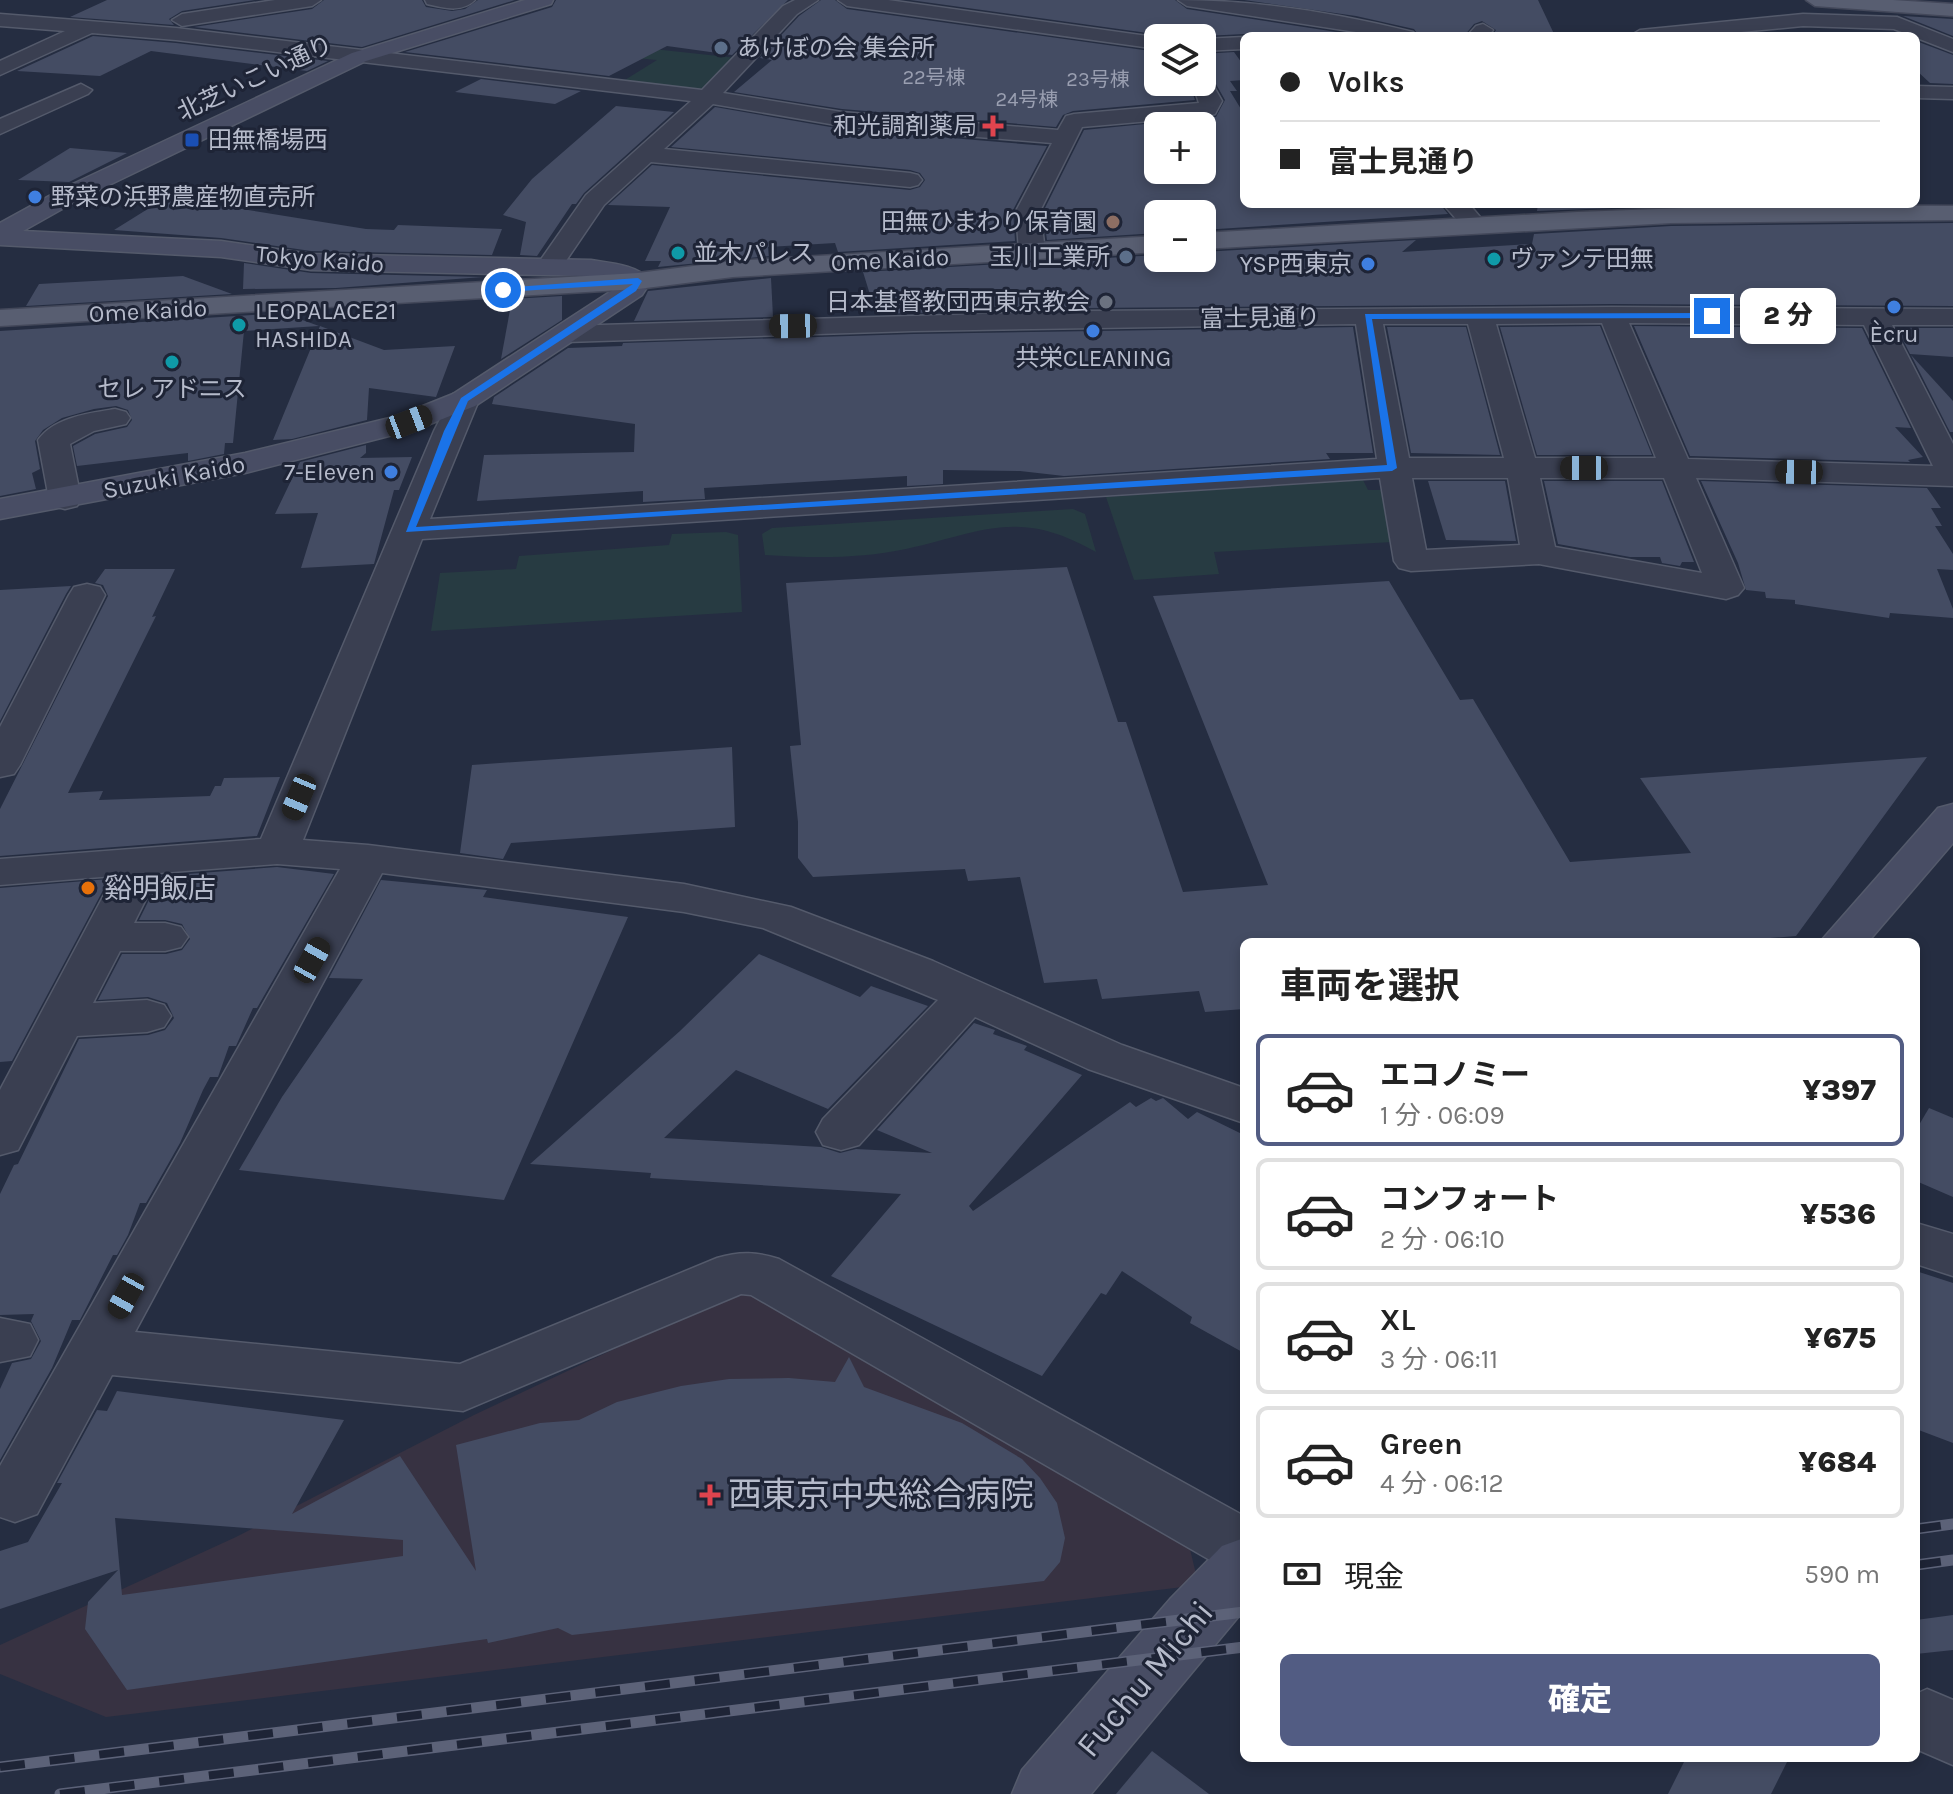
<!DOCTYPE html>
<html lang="ja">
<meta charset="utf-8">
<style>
body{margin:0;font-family:Karla,"Noto Sans JP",sans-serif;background:#f6f6f6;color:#222;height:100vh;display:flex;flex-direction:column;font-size:30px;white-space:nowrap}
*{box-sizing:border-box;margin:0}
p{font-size:26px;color:#767676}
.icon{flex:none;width:44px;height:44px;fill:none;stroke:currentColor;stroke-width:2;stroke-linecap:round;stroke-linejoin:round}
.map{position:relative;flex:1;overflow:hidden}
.details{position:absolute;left:1240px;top:938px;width:680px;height:824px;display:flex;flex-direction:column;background:#fff;border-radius:12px;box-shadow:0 4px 12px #0003}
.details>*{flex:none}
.guide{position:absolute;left:1240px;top:32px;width:680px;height:176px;border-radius:12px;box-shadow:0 4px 12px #0003;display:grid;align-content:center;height:176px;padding:0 40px;background:#fff}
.fabs{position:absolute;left:1144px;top:24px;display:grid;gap:16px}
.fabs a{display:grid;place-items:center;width:72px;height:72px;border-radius:12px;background:#fff;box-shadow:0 4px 12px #0003;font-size:40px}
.end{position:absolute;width:36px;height:36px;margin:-18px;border:10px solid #1a73e8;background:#fff;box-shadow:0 0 0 4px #fff}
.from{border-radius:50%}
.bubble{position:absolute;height:56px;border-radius:12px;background:#fff;box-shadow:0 4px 12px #0003;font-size:26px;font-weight:800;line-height:56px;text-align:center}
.car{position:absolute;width:24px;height:48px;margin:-24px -12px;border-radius:10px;box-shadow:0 0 6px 2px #0007;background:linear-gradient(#222 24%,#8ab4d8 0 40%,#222 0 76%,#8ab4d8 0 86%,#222 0)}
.guide b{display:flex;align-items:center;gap:28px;height:76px;font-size:30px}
.guide b+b{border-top:2px solid #e0e0e0}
.guide i{width:20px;height:20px;background:#222}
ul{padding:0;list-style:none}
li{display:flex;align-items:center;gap:24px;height:112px;margin:0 16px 12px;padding:0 24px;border:4px solid #e0e0e0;border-radius:12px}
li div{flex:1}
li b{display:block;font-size:30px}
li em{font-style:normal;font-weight:800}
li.current{border-color:#525c83}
li>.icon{width:72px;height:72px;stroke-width:1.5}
h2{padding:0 40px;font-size:36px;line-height:96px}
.pay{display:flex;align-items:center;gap:20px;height:88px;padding:0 40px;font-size:30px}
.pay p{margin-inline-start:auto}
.action{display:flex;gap:16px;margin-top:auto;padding:16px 40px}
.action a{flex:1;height:92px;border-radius:12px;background:#525c83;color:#fff;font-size:32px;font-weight:800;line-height:92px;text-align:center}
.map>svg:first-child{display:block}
.medical{fill:#373242}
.green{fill:#273b42}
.building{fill:#444c63;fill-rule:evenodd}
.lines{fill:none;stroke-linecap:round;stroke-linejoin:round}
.street-casing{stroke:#545a6b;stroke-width:3}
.secondary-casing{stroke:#545a6b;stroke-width:3}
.primary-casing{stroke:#43485a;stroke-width:3}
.street{fill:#3a3f51;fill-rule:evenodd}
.secondary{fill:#484d64;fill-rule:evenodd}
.primary{fill:#585e71;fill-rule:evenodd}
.rail-casing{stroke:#5c6278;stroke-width:11}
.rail{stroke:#1e2436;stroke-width:8;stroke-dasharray:25;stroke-linecap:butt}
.route{fill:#1a73e8}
.service-dot{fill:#5c6f8a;stroke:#1e2436;stroke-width:3}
.health-dot{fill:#e0444e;stroke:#1e2436;stroke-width:3}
.transit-dot{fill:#1a4fb4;stroke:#1e2436;stroke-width:3}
.shop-dot{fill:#3f7fe0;stroke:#1e2436;stroke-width:3}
.education-dot{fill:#8d6e63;stroke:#1e2436;stroke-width:3}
.culture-dot{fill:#0f9aa8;stroke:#1e2436;stroke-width:3}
.worship-dot{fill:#6b7280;stroke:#1e2436;stroke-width:3}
.food-dot{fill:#e8710a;stroke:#1e2436;stroke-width:3}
.labels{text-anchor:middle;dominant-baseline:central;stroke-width:6;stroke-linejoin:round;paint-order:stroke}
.far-number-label{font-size:20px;fill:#9a9fb1}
.far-poi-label{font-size:24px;fill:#b6bbcb;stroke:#1e2436;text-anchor:start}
.far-street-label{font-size:24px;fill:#b6bbcb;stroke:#1e2436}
.poi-label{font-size:28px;fill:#b6bbcb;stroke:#1e2436;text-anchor:start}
.near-poi-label{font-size:34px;fill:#b6bbcb;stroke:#1e2436;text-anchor:start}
.near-street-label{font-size:34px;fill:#b6bbcb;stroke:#1e2436}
</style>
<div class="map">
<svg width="1953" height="1794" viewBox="0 0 1953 1794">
<rect width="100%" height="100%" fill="#252d41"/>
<polygon class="medical" points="748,1286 1189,1545 1196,1574 1183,1587 106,1717 0,1674 0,1645 236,1537 474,1415"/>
<g class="green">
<polygon points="644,48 737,58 699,92 620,83 657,60 615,56"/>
<polygon points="1363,480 1368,490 1381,490 1393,542 1214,552 1219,574 1134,580 1106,497"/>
<path d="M1073,509L1085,514L1096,552C1019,508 985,531 906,549C859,559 812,558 765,555L762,534L772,528Z"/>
<polygon points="726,532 738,535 742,612 431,631 440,573 516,569 519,556 669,545 672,534"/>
</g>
<g class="building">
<polygon points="107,0 255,0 182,11 169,19 174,25 70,17"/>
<polygon points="324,0 422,0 426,7 452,11 465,9 478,0 515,0 362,47 194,27 312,9"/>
<polygon points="556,0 788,0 732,55 667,46 609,76 405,52 552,7"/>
<polygon points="821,0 835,0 847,9 1158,52 1158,82 1189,82 1195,100 1073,111 1063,115 1056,127 842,109 734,92 772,60 760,58 799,16"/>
<polygon points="910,0 1175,0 1187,9 1362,36 1244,34 1165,38 1162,35"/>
<polygon points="1244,0 1538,0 1555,36 1492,36 1496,30 1482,21 1474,24 1464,36 1419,36 1414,29 1356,16"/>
<polygon points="1903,16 1953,19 1953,36"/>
<polygon points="93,36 176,43 328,61 307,71 151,51 100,76 17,71"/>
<polygon points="1916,41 1953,55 1953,84 1930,83 1916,70"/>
<path d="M1234,52L1244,66V80L1230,81L1237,91H1230L1244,114V204H1440L1448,214L1202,230V214H1158V233L1047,240L1043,212L1084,130L1216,117L1225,100L1212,77L1202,73V54ZM1158,126H1202V170H1158Z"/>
<polygon points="481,79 581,91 555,104 455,92"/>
<polygon points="616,106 674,112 584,193 576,204 572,204 537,256 520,255 526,222 503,215 532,179"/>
<polygon points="715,107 842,129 1047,146 1013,210 1015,241 838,252 835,243 768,247 769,256 658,267 661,261 645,261 670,207 608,205 652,165 910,190 920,187 925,180 920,173 910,170 671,147"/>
<polygon points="70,148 127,153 69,182 18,180"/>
<polygon points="167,197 366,229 394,230 398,225 502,229 492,255 311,251 221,238 114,230"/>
<polygon points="1538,204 1711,204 1537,211"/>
<polygon points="1953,223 1953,306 1612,304 1086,308 876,314 863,272 1158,255 1158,258 1202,258 1202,252 1416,240 1402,252 1532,244 1534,234 1671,226"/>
<polygon points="244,263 311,273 483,277 336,288 243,289"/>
<polygon points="183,276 232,294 26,306 39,284"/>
<polygon points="771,278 773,317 634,321 648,291"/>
<polygon points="562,296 562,320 501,359 512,299"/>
<polygon points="283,313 319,326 244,331 233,443 225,443 224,454 188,461 188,453 77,466 73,446 95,434 127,427 132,420 128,410 116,406 94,409 62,418 43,430 35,441 40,469 32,473 36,489 0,496 0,331"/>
<polygon points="320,326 384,350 455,346 436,397 369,388 367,420 292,439 273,440"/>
<polygon points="1600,326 1652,455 1537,455 1500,327"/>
<polygon points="1634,326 1862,328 1911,428 1895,427 1923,457 1908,460 1910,462 1690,456"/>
<polygon points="1353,327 1373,453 1326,453 1330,459 1064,476 1020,471 943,470 943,484 907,486 907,476 704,488 705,499 679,500 643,502 643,491 477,501 484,455 634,452 635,424 492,404 494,397 568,348 622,346 623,343 913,334"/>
<polygon points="1387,327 1466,327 1500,455 1411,453"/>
<polygon points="1897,328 1953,328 1953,357 1910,354"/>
<polygon points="1911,355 1953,401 1953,432 1950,432"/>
<polygon points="366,445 366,453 360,458 412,457 399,490 394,490 374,564 301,568 318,513 275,514 300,462"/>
<polygon points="1428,481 1505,481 1516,541 1446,540"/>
<polygon points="1544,481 1662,481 1694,562 1682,562 1680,566 1662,563 1660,557 1630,557 1558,544"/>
<polygon points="1701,481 1927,488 1941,508 1931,508 1942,526 1935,526 1953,554 1953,570 1937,569 1953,609 1953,618 1890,613 1889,618 1795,604 1795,600 1766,598 1765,592 1746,590 1738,563"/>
<polygon points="1067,567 1118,722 1126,722 1183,892 1268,885 1153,596 1389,581 1460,700 1473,699 1570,862 1691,853 1640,778 1927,757 1796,936 1719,942 1244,942 1244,1009 1205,1012 1199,991 1102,999 1097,979 1044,983 1020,877 968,881 965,869 813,877 798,858 798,822 790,746 801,745 786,583"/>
<polygon points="105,569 175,569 152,617 156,616 68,793 103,791 99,800 210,796 215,786 221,786 224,778 280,777 257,836 0,856 0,809 108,596 103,585 95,583"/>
<polygon points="71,586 66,594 0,721 0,590"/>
<polygon points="732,747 735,827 511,843 503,859 460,853 472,765"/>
<polygon points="277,867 334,874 257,1008 253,1008 236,1046 229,1046 218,1077 210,1077 203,1090 180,1143 146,1203 140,1203 128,1235 117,1255 113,1255 80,1320 72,1320 52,1368 0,1460 0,1389 12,1363 31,1359 41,1341 31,1321 34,1314 0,1315 0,1194 14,1165 18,1164 79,1039 148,1035 165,1030 174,1018 167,1003 148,997 98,1000 122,954 166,954 182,950 190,939 182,924 165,920 139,920 161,876"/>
<polygon points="109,879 12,1061 0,1062 0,888"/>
<polygon points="381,880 487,890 483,897 628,917 504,1200 239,1170 282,1097 363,979 329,978"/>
<polygon points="759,954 860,997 871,986 928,1006 828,1109 736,1070 664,1138 821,1147 840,1153 856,1149 932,1153 877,1130 974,1023 995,1030 993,1034 1027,1046 1024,1050 1082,1075 969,1206 973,1211 1130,1102 1136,1107 1151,1098 1156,1101 1163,1098 1188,1119 1197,1112 1244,1135 1244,1353 1190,1323 1192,1317 1122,1271 1106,1295 1101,1293 1042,1376 831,1276 901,1194 650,1178 651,1173 530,1164 680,1031"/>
<polygon points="1929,1108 1953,1118 1953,1197 1916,1181 1916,1130"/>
<polygon points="1916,1271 1953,1283 1953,1443 1916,1429"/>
<path d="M849,1357L864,1387L962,1423L1022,1459L1040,1478L1057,1503L1065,1538L1060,1562L1044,1581L572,1635L558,1628L488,1643L487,1639L127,1690L85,1629L88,1602L118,1570L0,1609V1551L28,1542L62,1483H57L97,1410L107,1411L117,1391L344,1420L292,1514L400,1456L476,1571L456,1445L540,1423L579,1420L617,1402L681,1386L729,1379L789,1378L835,1382ZM115,1518L403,1540V1556L122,1595Z"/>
<polygon points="1953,1615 1953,1650 1916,1654 1916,1620"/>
<polygon points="1152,1751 1209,1794 1116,1794"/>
<polygon points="1686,1758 1789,1758 1771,1794 1668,1794"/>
</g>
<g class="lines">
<g class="street-casing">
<g id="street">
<polygon points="275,0 321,0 312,6 182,26 172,20 182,14"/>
<path d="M425,0H475C461,13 445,8 427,4Z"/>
<polygon points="795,0 818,0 797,14 723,93 842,112 1058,130 1066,116 1074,114 1199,103 1192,82 1202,82 1202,76 1209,78 1222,101 1215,114 1207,116 1082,127 1040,211 1045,251 1041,256 1023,256 1019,251 1016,211 1052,143 842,126 713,104 664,149 910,173 918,175 922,180 918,185 910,187 651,162 604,205 557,274 539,274 535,268 586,195 691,101 176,40 92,33 0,75 0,61 65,31 0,26 0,14 176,28 702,90 783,6"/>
<polygon points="838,0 888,0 1162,38 1158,38 1158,49 847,6"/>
<path d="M1178,0C1257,0 1336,13 1413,32L1416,36H1382L1187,6Z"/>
<polygon points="1803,14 1897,17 1953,39 1953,52 1894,29 1803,26 1699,36 1630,36 1640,30"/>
<polygon points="1483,24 1493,30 1488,36 1467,36 1476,26"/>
<polygon points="1244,37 1244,49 1202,51 1202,39"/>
<polygon points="81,84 92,90 88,94 0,134 0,119"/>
<polygon points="1916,86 1953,87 1953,99 1916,98"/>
<polygon points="1443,204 1469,204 1486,224 1483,229 1465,229"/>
<path d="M1612,307L1953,309V325H1892L1953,444V486L1696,478L1744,588L1738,595L1726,599L1539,564L1411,571L1399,568L1394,561L1380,478L422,539L303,840L368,845L684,884L791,907L933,961L1122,1045L1244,1088V1123L1088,1069L975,1017L859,1145L841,1150L823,1145L816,1132L823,1119L938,1000L763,928L684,912L382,873L135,1332L460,1364L717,1258C740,1251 757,1252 779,1259L1244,1516V1575L1222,1567L751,1295L741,1294L463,1411L112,1375L37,1514L15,1522L0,1517V1466L340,869L277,864L159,873L134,923H165L181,927L188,937L181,947L165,951H120L93,1003L147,1000L164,1005L171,1016L164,1027L147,1032L77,1036L18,1150L0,1155V1090L114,876L0,885V859L261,839L434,431L453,394L464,391L475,394L479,400L430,519L1377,459L1356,324L913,331L566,342L556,340L552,334L556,328L566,326L1086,311ZM1602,323L1656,458H1535L1496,324ZM1629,323L1864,325L1933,466L1688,459ZM1383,324H1468L1504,458H1409ZM1412,478H1508L1520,545L1426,550ZM1540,478H1664L1702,573L1555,547Z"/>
<path d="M115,409L126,412L130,418L126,424L94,431L70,444L81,499L77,506L65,509L53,506L49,499L38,440C54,417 90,413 115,409Z"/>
<polygon points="87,584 100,587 105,595 20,765 14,774 0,777 0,727 69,595 74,587"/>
<polygon points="1916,1223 1953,1234 1953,1276 1916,1264"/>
<polygon points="0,1318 30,1324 38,1340 30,1356 0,1362"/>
<polygon points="1927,1689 1953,1700 1953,1765 1916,1749 1916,1694"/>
</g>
</g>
<g class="secondary-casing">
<g id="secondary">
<path d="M525,0H553L551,4L366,61L78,200L23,231L221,241L311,254L591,260C610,263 639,265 651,281L642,295L475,406L420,428L245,473L0,519V499L245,453L398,416L453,394L622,284L591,276L311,270L221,257L0,245V223L60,190L352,53Z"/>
<polygon points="1953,804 1953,843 1868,942 1820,942 1938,808"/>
<polygon points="1244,1538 1244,1610 1091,1794 1012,1794 1022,1770 1171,1598 1222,1546"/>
</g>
</g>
<g class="primary-casing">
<g id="primary">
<polygon points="1806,0 1893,0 1953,4 1953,16 1815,6"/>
<polygon points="1765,205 1953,206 1953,220 1671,223 1202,249 1202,233 1577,212"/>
<polygon points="1158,236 1158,252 733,277 638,289 0,326 0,310 638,273 733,261"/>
</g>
</g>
<use href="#street" class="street"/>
<use href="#secondary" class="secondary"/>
<use href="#primary" class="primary"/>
<g class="rail-casing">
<g id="rail">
<polyline points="1916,1529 1953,1524"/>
<polyline points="1916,1565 1953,1560"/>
<polyline points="0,1767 1244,1612"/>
<polyline points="60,1794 1244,1647"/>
</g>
</g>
<use href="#rail" class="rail"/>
</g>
<polygon class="route" points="638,278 642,281 636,291 468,401 416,527 1387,465 1365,314 1712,313 1716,316 1712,318 1372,319 1397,468 1392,471 406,532 444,431 461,398 633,284 503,292 500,288"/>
<g class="service-dot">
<circle cx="721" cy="48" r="8"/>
<circle cx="1126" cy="257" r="8"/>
</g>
<g class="health-dot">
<path d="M989 114h8v8h8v8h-8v8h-8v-8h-8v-8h8z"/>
<path d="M706 1483h8v8h8v8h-8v8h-8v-8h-8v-8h8z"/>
</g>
<rect class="transit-dot" x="184" y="132" width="16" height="16" rx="4"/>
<g class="shop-dot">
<circle cx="35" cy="197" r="8"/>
<circle cx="1368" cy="264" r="8"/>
<circle cx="1894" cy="307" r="8"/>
<circle cx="1093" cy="331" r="8"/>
<circle cx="391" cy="472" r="8"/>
</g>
<circle class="education-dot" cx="1113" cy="222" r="8"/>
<g class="culture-dot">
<circle cx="678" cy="253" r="8"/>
<circle cx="1494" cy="259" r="8"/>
<circle cx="239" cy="325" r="8"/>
<circle cx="172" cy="362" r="8"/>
</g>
<circle class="worship-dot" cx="1106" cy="302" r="8"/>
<circle class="food-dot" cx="88" cy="888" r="8"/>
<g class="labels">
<g class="far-number-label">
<text x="934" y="77">22号棟</text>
<text x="1098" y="79">23号棟</text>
<text x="1027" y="99">24号棟</text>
</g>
<g class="far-poi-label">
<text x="737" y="48">あけぼの会 集会所</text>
<text x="977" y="126" text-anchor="end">和光調剤薬局</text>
<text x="208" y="140">田無橋場西</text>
<text x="51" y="197">野菜の浜野農産物直売所</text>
<text x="1097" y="222" text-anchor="end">田無ひまわり保育園</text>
<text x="694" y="253">並木パレス</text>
<text x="1110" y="257" text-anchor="end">玉川工業所</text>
<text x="1510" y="259">ヴァンテ田無</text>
<text x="1352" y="264" text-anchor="end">YSP西東京</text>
<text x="1090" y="302" text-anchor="end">日本基督教団西東京教会</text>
<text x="255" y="311">LEOPALACE21<tspan x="255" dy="28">HASHIDA</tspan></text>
<text x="1894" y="334" text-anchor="middle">Ècru</text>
<text x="1093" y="358" text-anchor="middle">共栄CLEANING</text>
<text x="172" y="389" text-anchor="middle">セレ アドニス</text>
<text x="375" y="472" text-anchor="end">7-Eleven</text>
</g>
<g class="far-street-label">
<text transform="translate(255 78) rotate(-25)">北芝いこい通り</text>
<text transform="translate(320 259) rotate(5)">Tokyo Kaido</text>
<text transform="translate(890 260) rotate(-3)">Ome Kaido</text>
<text transform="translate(148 311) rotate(-3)">Ome Kaido</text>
<text transform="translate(1260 318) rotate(-1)">富士見通り</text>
<text transform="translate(174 477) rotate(-11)">Suzuki Kaido</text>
</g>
<g class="poi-label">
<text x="104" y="888">谿明飯店</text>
</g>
<g class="near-poi-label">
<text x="728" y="1495">西東京中央総合病院</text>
</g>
<g class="near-street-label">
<text transform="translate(1145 1679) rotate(-50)">Fuchu Michi</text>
</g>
</g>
</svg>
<div class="fabs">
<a><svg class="icon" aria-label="layers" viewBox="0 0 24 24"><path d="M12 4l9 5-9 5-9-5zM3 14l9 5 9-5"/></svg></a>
<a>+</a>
<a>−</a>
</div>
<i class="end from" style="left:503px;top:290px"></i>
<i class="end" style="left:1712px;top:316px"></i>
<div class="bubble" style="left:1740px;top:288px;width:96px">2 分</div>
<i class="car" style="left:793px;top:326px;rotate:269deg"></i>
<i class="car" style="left:409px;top:422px;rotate:69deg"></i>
<i class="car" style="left:1584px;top:468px;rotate:270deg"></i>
<i class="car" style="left:1799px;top:472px;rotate:271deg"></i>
<i class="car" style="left:299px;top:797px;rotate:203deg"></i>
<i class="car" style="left:312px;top:960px;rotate:29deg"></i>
<i class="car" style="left:126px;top:1296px;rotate:209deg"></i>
<div class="guide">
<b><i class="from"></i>Volks</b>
<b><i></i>富士見通り</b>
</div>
<section class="details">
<h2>車両を選択</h2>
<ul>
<li class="current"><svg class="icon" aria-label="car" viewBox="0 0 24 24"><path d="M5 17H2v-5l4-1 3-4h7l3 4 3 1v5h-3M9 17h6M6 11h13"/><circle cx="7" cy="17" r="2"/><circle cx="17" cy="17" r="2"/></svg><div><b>エコノミー</b><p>1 分 · 06:09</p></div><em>¥397</em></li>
<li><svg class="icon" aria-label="car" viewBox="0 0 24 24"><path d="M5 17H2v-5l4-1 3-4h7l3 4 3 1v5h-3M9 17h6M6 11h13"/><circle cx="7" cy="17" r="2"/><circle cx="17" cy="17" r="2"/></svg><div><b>コンフォート</b><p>2 分 · 06:10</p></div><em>¥536</em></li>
<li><svg class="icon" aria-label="car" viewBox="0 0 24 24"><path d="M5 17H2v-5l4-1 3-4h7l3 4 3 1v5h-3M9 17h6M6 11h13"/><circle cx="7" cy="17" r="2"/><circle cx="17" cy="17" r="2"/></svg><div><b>XL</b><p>3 分 · 06:11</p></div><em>¥675</em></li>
<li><svg class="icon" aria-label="car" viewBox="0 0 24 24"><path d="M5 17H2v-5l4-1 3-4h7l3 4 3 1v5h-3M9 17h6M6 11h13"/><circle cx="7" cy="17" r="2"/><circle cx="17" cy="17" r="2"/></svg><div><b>Green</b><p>4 分 · 06:12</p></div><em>¥684</em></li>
</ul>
<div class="pay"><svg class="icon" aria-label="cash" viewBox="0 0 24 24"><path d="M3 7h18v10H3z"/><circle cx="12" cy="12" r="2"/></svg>現金<p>590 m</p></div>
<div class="action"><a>確定</a></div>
</section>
</div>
